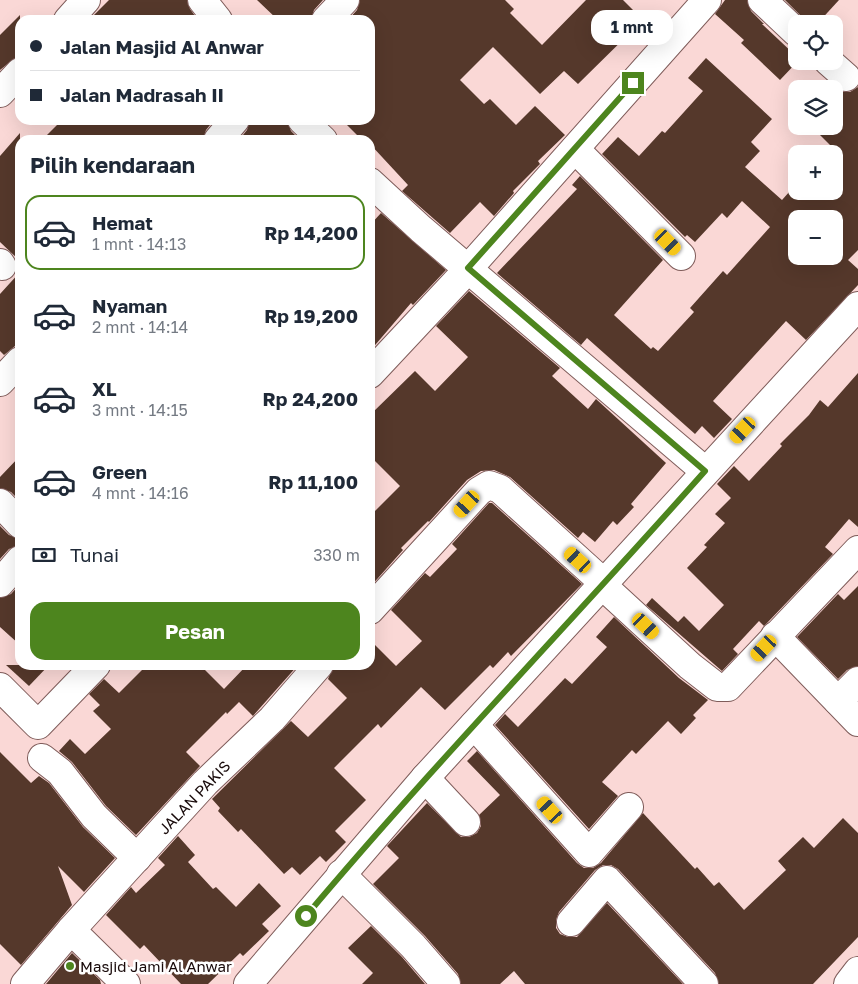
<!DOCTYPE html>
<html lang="id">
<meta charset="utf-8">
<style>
body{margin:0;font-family:"Golos Text",sans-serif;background:#f6f6f7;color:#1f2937;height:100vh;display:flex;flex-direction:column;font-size:19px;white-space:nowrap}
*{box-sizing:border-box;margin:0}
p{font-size:16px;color:#747a83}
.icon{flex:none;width:28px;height:28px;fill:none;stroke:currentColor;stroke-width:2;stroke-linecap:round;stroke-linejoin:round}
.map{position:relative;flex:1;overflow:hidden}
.drawer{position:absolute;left:15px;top:135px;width:360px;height:535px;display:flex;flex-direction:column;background:#fff;border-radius:15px;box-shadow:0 5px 20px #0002}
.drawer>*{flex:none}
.hud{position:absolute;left:15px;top:15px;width:360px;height:110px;border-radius:15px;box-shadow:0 5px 20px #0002;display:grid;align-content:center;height:110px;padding:0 15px;background:#fff}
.fabs{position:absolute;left:788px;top:15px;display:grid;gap:10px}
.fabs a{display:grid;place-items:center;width:55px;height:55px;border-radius:10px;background:#fff;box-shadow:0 5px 20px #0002;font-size:25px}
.end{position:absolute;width:22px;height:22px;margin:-11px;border:6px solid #4d851e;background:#fff;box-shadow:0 0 0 2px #fff}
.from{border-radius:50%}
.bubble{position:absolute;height:35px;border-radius:15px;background:#fff;box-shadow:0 5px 20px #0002;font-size:16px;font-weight:700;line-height:35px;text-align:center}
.car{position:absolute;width:15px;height:30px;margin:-15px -8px;border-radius:6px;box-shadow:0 0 4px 1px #0007;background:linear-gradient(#f5c518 24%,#345 0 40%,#f5c518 0 76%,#345 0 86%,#f5c518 0)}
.hud b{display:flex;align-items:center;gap:18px;height:48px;font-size:19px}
.hud b+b{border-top:1px solid #e0e1e3}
.hud i{width:12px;height:12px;background:#1f2937}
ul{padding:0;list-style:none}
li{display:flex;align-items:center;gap:15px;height:75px;margin:0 10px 8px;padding:0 5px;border:2px solid transparent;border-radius:15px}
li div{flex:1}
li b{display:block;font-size:19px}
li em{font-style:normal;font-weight:700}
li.active{border-color:#4d851e}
li>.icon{width:45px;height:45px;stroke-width:1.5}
h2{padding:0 15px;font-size:22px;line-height:60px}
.pay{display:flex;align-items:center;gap:12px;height:55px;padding:0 15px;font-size:19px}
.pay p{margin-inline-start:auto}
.primary-button{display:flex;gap:10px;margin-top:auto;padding:10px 15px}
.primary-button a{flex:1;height:58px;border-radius:15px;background:#4d851e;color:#fff;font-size:20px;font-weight:700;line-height:58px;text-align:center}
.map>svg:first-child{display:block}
.building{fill:#55382b;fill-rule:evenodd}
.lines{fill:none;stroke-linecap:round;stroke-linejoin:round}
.minor-casing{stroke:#7f5c5a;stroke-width:30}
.minor{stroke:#fff;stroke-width:28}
.route{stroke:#4d851e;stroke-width:6}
.poi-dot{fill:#4d851e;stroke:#fff;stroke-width:2}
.labels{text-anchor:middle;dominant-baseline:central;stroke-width:5;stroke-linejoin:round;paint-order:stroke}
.street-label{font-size:15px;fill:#190b0b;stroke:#fff}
.poi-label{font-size:15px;fill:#190b0b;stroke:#fff;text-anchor:start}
</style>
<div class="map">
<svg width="858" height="984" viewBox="0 0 858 984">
<rect width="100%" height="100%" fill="#fad8d6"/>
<g class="building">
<polygon points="109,0 187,0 190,9 198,20 89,20"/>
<polygon points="257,0 323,0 314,10 311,20 278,20"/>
<polygon points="360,0 505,0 514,9 510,13 542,45 586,0 623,0 643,20 578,84 564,71 540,94 493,47 460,80 484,104 490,99 516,125 535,106 565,135 538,161 540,164 513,191 514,193 494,216 480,202 450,233 402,191 408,185 370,144 370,140 362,140 342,120 370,120 370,20 348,20 357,10"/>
<polygon points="725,0 747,0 751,11 764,24 762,24 796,56 798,61 780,80 741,43 744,40 715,14"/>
<polygon points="785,0 839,0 817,24 809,24"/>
<polygon points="20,15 20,54 0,70 0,35"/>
<path d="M706,58L772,119L751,142L760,151L745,167L782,200L790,191H834V149L811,126H834V99L841,92H850L858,87V250L848,260L858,269V285L806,340L786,321L713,401L732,419L714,438L702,426L695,434L587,338L581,345L497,273L577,189L572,185L580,176L663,260L614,315L651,349L653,347L658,351L694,312L690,308L723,271L727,275L770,227L742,201L727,218L722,213L695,242L687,235L685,237L602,154L618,137L639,156L662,131L665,133L703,91L688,78ZM796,219H834V256H796Z"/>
<polygon points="62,120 214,120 206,130 203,140 42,140"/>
<polygon points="250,120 287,120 291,131 300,140 239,140 247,130"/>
<polygon points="20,133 20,261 0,242 0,156"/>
<polygon points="381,213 446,270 413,305 411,303 370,351 370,225"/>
<polygon points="20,272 20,346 15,346 4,355 0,351 0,294"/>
<polygon points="469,291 560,368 552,376 588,409 596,399 666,463 631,504 634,507 617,525 613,521 595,542 583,532 578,538 510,477 494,470 481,471 467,480 429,522 428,521 401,548 403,550 370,587 370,516 400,486 370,456 370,415 415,371 435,391 468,357 436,326"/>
<polygon points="858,373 858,527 849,519 825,547 833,554 767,623 764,626 759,621 733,649 738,654 722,671 646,605 652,598 678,622 684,616 699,631 724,605 687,568 707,547 704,545 725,523 715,514 731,498 717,484 734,466 749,481 782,446 780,444 809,415 820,400 828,407"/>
<polygon points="20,456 20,501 11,492 0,488 0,477"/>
<polygon points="489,503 492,503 582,584 511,656 508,652 493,668 490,665 445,710 421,687 381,728 378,724 334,768 366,800 335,831 346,842 326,862 320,856 300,875 292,867 284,874 241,829 238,832 218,811 220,808 212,799 291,721 308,737 347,698 328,679 334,665 370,665 370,640 396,666 422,641 391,610 425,573 430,577 457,549 452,544"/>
<polygon points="0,526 9,535 20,539 20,545 9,549 0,559"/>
<polygon points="20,584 20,645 0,627 0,598 11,594"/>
<polygon points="858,586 858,666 847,670 838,679 797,637 838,594 844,600"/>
<polygon points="614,617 679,678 708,700 693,715 696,718 681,734 668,721 636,754 632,750 602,782 618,796 589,829 495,725 505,714 518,727 565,678 572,684 607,647 596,637"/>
<polygon points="6,665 49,665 29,686"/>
<polygon points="147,665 200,665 224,689 247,665 298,665 253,716 239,702 227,714 226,712 186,752 200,766 136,835 106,806 72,762 59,751 70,739 85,754 111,729 93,711 100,705 89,694 104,679 119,693"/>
<polygon points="477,751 577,863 584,868 593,868 601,863 643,813 695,869 697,867 714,886 719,882 744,910 786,870 778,861 803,837 814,848 843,818 858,833 858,937 813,984 719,984 715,973 618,869 611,865 603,865 595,870 559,912 556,920 556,928 560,934 568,937 577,937 607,903 683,984 525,984 514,971 500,984 461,984 458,974 425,936 373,884 399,858 387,846 427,803 461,837 469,837 477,833 481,826 479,815 500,795 467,761"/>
<polygon points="0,752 31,783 39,776 49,783 83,827 115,858 84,892 58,866 72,905 21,965 0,944"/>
<polygon points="178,836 195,855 188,862 213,889 216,887 236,907 259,883 281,906 262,924 269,931 243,956 240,953 208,984 181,984 144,945 140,949 106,915 131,887 136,893 165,865 158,858"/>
<polygon points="371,926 402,957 425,984 362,984 373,973 348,948"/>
<polygon points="72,953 100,980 101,984 46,984"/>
</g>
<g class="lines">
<g class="minor-casing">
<g id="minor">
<polyline points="202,0 218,20"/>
<polyline points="762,0 796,32"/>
<polyline points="68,20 86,0"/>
<polyline points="326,20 345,0"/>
<polyline points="828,61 846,77"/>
<polyline points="0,93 20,72"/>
<polyline points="302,120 323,140"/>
<polyline points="218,140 235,120"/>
<polyline points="575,149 681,256"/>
<polyline points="370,182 421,229 705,471"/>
<polyline points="0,263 2,266"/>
<polyline points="370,374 458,280 707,0"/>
<polyline points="0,382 20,361"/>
<polyline points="0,503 20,524"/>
<polyline points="0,583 20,560"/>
<polyline points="603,586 690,666 717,687 728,687 858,550"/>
<polyline points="370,610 479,491 489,485 500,489 605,584"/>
<polyline points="775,636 858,722"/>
<polyline points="0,687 38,725 96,665"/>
<polyline points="838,701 858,681"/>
<polyline points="474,725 589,853 629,807"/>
<polyline points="42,758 60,772 94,816 137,858"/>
<polyline points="425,778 466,822"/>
<polyline points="341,874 413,946 446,984"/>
<polyline points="571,922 607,880 704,984"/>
<polyline points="71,930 126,984"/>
<polyline points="25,984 71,930 205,783 272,719 319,665"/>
<polyline points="248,984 425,778 858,306"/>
<polyline points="848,984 858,971"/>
</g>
</g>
<use href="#minor" class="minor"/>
</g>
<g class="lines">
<path class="route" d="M306,916C435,763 573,620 705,471L468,268L633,83"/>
</g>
<circle class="poi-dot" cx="70" cy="966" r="5"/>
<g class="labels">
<g class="street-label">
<text transform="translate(194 797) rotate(-46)">JALAN PAKIS</text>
</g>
<g class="poi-label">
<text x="80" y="966">Masjid Jami Al Anwar</text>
</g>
</g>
</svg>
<div class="fabs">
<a><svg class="icon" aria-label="locate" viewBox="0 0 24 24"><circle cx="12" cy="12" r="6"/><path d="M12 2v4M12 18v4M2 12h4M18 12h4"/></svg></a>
<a><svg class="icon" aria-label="layers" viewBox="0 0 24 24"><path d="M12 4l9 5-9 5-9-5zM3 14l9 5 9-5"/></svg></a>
<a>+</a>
<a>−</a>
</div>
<i class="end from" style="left:306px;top:916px"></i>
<i class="end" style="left:633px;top:83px"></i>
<div class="bubble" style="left:591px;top:10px;width:82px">1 mnt</div>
<i class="car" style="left:668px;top:242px;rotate:135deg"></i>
<i class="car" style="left:743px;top:430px;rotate:223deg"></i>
<i class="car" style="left:467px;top:504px;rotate:222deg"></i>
<i class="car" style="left:578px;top:560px;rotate:312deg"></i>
<i class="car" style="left:646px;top:626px;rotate:133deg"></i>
<i class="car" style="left:764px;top:648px;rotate:223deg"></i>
<i class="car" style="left:550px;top:810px;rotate:318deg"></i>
<div class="hud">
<b><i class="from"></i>Jalan Masjid Al Anwar</b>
<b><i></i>Jalan Madrasah II</b>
</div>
<section class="drawer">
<h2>Pilih kendaraan</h2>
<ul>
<li class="active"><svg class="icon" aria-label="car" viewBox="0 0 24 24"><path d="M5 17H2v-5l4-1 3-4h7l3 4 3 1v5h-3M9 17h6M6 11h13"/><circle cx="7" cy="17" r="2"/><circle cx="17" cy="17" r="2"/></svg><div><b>Hemat</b><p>1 mnt · 14:13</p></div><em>Rp 14,200</em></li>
<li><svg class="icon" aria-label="car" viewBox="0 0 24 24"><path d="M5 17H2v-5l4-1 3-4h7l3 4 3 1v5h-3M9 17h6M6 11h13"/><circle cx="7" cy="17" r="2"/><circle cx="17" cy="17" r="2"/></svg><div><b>Nyaman</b><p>2 mnt · 14:14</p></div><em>Rp 19,200</em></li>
<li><svg class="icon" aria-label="car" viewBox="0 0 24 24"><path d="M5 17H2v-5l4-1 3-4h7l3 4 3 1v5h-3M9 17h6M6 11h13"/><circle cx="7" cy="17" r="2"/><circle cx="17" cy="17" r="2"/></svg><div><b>XL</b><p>3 mnt · 14:15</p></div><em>Rp 24,200</em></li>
<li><svg class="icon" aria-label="car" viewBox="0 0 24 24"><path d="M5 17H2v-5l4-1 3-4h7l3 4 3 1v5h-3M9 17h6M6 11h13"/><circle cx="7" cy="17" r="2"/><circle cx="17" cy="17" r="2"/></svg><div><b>Green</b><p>4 mnt · 14:16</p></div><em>Rp 11,100</em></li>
</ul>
<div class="pay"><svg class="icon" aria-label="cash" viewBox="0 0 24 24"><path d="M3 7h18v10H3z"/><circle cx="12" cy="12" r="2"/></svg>Tunai<p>330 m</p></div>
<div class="primary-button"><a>Pesan</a></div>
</section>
</div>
